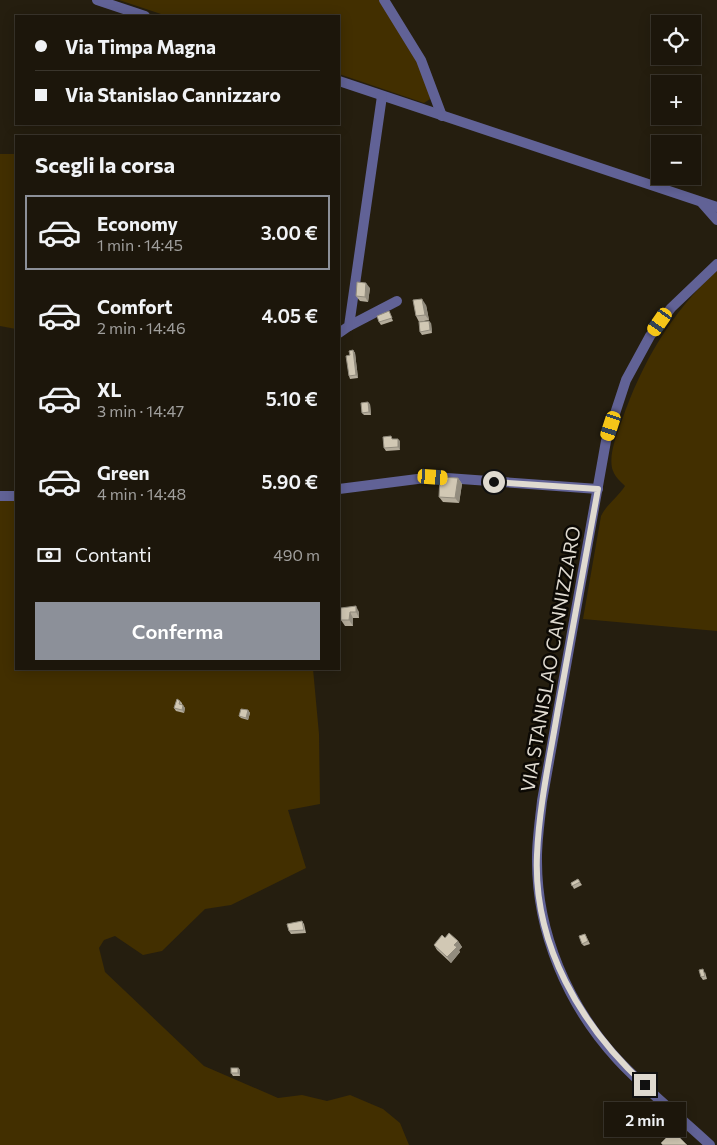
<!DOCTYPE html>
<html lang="it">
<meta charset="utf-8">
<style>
body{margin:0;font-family:Commissioner,sans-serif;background:#251f14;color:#f1f3f6;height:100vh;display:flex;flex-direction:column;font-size:19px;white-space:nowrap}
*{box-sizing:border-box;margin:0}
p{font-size:16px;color:#a09f9d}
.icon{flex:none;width:28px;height:28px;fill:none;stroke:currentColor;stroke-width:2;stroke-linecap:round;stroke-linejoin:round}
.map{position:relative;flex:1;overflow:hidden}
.side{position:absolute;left:15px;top:135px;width:325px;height:535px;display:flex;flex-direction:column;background:#1c160b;border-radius:0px;box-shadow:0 2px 12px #0003,0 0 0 1px #3a352c}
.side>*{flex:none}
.banner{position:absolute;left:15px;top:15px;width:325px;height:110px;border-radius:0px;box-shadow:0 2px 12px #0003,0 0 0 1px #3a352c;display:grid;align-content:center;height:110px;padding:0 20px;background:#1c160b}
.tools{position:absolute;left:651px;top:15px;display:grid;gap:10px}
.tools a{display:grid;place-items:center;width:50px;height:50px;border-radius:0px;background:#1c160b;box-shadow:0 2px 12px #0003,0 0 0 1px #3a352c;font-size:25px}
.end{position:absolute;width:22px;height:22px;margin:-11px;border:6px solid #dfdad0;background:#111;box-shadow:0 0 0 2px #111}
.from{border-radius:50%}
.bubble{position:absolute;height:35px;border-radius:0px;background:#1c160b;box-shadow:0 2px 12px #0003,0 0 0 1px #3a352c;font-size:16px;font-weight:600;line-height:35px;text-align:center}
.car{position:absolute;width:15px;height:30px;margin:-15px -8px;border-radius:6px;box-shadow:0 0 4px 1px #0007;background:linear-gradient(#f5c518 24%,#345 0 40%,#f5c518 0 76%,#345 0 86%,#f5c518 0)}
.banner b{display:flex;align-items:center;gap:18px;height:48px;font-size:19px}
.banner b+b{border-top:1px solid #3a352c}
.banner i{width:12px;height:12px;background:#f1f3f6}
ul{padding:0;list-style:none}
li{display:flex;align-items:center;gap:15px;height:75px;margin:0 10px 8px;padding:0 10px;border:2px solid transparent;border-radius:0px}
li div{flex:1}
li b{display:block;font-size:19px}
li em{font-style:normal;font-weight:600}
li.selected{border-color:#8c9099}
li>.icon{width:45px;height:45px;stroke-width:1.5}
h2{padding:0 20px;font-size:22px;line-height:60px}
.pay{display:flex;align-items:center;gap:12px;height:55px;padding:0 20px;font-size:19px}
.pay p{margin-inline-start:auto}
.primary-button{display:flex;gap:10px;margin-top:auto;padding:10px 20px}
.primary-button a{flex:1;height:58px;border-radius:0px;background:#8c9099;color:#fff;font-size:20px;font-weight:600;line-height:58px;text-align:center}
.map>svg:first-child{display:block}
.green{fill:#422f00}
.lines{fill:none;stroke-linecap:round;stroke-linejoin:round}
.minor{stroke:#616296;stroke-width:10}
.wall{fill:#b4ac9b}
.shaded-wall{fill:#928c7e}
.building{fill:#d1c8b4;stroke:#928c7e}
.route{stroke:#dfdad0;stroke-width:6}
.labels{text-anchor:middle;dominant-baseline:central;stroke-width:5;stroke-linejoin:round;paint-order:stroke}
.street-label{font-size:19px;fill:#dfdad0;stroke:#0c0904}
</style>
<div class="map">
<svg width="717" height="1145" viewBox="0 0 717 1145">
<rect width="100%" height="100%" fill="#251e0f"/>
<g class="green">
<path d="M119,0H380C397,28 429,66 430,99L424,103L339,74V16H167Z"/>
<polygon points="0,154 16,154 16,329 0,326"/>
<path d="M717,271V631L583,619L601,516C607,504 618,497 625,486C620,481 614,476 612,468C609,453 617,434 622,420C642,363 671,312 717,271Z"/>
<polygon points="0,498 16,498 16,669 313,669 319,734 320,804 288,810 306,868 231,905 205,909 162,951 143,955 115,936 104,940 99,948 105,972 204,1066 278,1098 302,1095 327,1101 350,1095 383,1109 400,1123 409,1145 0,1145"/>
</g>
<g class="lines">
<g class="minor">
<polyline points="97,0 145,16"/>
<polyline points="384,0 421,60 442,116"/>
<polyline points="339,81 717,207"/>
<polyline points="702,203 717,220"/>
<polyline points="349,326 397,301"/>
<polyline points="339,333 349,326 382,96"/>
<polyline points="339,489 433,477 598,489"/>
<polyline points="0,496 16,496"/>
<path d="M710,1145C680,1117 646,1090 618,1060C568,1006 536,932 537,857C537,839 540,820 542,801L606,441L626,380L650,336L671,308L717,264"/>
</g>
</g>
<g class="wall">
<polygon points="370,288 368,302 360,301 356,296"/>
<polygon points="426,305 429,320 419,322 416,316"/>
<polygon points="389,311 393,321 381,325 379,322"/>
<polygon points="431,323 432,333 422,335 420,332"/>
<polygon points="353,350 355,353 358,378 350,379 349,376 350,355"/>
<polygon points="370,404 371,415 364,415 362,413"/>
<polygon points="393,439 400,441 400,450 386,451 384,448"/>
<polygon points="458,478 462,484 459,503 443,502 439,497"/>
<polygon points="341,608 359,612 359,618 353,618 353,626 345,626 341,620"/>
<polygon points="180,701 182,703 182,705 185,708 184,713 176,711 174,708"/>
<polygon points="248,710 250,713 248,720 241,718 239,716"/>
<polygon points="578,879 582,885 574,889 571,883"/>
<polygon points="302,921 304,924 306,933 291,934 289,931"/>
<polygon points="585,934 590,944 584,946 582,944"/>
<polygon points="445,938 458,941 462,947 459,950 460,952 451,963 437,950 434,945"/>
<polygon points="705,972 707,979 703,980 701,977"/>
<polygon points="238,1068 240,1070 240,1076 233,1076 231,1073"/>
</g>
<g class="shaded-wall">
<polygon points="366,283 370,288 368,302 365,297"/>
<polygon points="422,299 426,305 429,320 425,315"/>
<polygon points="429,321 431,323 432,333 430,330"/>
<polygon points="353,350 355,353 358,378 356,375"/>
<polygon points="368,402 370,404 371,415 369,412"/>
<polygon points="398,439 400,441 400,450 398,447"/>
<polygon points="458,478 462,484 459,503 455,498"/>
<polygon points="356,606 359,612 359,618 356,612"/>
<polygon points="350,612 353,618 353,626 349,620"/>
<polygon points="183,705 185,708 184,713 182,710"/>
<polygon points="248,710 250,713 248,720 246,718"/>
<polygon points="458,941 462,947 459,950 460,952 451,963 447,957 454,945"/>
<polygon points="238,1068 240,1070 240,1076 238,1073"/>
</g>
<g class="building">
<polygon points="357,282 366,283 365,297 356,296"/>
<polygon points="422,299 425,315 416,316 413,300"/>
<polygon points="389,311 392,318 379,322 377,316"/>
<polygon points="429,321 430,330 420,332 419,322"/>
<polygon points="353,350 356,375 349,376 346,356 350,355 349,351"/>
<polygon points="368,402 369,412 362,413 361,403"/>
<polygon points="391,436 392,439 398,439 398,447 384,448 383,437"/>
<polygon points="440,477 458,478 455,498 439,497"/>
<polygon points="356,606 356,612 350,612 349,620 341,620 341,608"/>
<polygon points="177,699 180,701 179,704 183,705 182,710 174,708"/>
<polygon points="241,709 248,710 246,718 239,716"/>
<polygon points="578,879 580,882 572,886 571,883"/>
<polygon points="302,921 304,930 289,931 287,924"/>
<polygon points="449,933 458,941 454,945 457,947 447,957 434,945 442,935 445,938"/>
<polygon points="585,934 588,941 582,944 579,936"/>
<polygon points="703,969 705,976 701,977 699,970"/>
<rect x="231" y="1068" width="7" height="5"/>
<polygon points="673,1131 687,1145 663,1145 661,1143"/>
</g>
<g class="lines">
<path class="route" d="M494,482L598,489C585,562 571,636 558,709C550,757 539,806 537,855C533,945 581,1026 645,1085"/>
</g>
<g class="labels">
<g class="street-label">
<text transform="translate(550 659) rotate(-80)">VIA STANISLAO CANNIZZARO</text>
</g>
</g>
</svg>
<div class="tools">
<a><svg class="icon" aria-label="locate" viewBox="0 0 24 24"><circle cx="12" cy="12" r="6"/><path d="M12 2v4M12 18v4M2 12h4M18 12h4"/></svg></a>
<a>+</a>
<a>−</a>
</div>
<i class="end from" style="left:494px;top:482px"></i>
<i class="end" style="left:645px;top:1085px"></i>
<div class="bubble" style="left:604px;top:1102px;width:82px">2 min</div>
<i class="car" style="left:660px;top:322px;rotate:215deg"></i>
<i class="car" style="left:611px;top:426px;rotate:198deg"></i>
<i class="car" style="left:433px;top:477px;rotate:94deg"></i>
<div class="banner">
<b><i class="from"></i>Via Timpa Magna</b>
<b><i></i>Via Stanislao Cannizzaro</b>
</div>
<section class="side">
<h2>Scegli la corsa</h2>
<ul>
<li class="selected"><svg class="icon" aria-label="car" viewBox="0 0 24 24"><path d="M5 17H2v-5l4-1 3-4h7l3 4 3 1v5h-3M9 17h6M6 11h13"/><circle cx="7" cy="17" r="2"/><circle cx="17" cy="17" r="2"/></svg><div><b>Economy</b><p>1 min · 14:45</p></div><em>3.00 €</em></li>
<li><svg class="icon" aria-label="car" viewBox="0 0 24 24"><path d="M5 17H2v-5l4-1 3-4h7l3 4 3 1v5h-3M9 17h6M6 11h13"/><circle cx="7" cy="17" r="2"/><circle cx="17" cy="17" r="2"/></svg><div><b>Comfort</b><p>2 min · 14:46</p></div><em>4.05 €</em></li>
<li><svg class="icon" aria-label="car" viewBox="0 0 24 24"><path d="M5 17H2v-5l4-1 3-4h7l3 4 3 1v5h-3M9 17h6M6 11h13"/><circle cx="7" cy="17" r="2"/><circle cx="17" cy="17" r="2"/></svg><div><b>XL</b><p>3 min · 14:47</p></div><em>5.10 €</em></li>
<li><svg class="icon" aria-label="car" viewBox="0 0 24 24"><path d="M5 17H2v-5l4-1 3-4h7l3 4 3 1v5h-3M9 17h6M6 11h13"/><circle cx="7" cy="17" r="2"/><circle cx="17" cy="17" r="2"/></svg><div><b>Green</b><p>4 min · 14:48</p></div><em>5.90 €</em></li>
</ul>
<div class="pay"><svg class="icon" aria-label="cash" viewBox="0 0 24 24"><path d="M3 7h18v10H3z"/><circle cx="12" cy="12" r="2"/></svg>Contanti<p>490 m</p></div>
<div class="primary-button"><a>Conferma</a></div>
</section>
</div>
